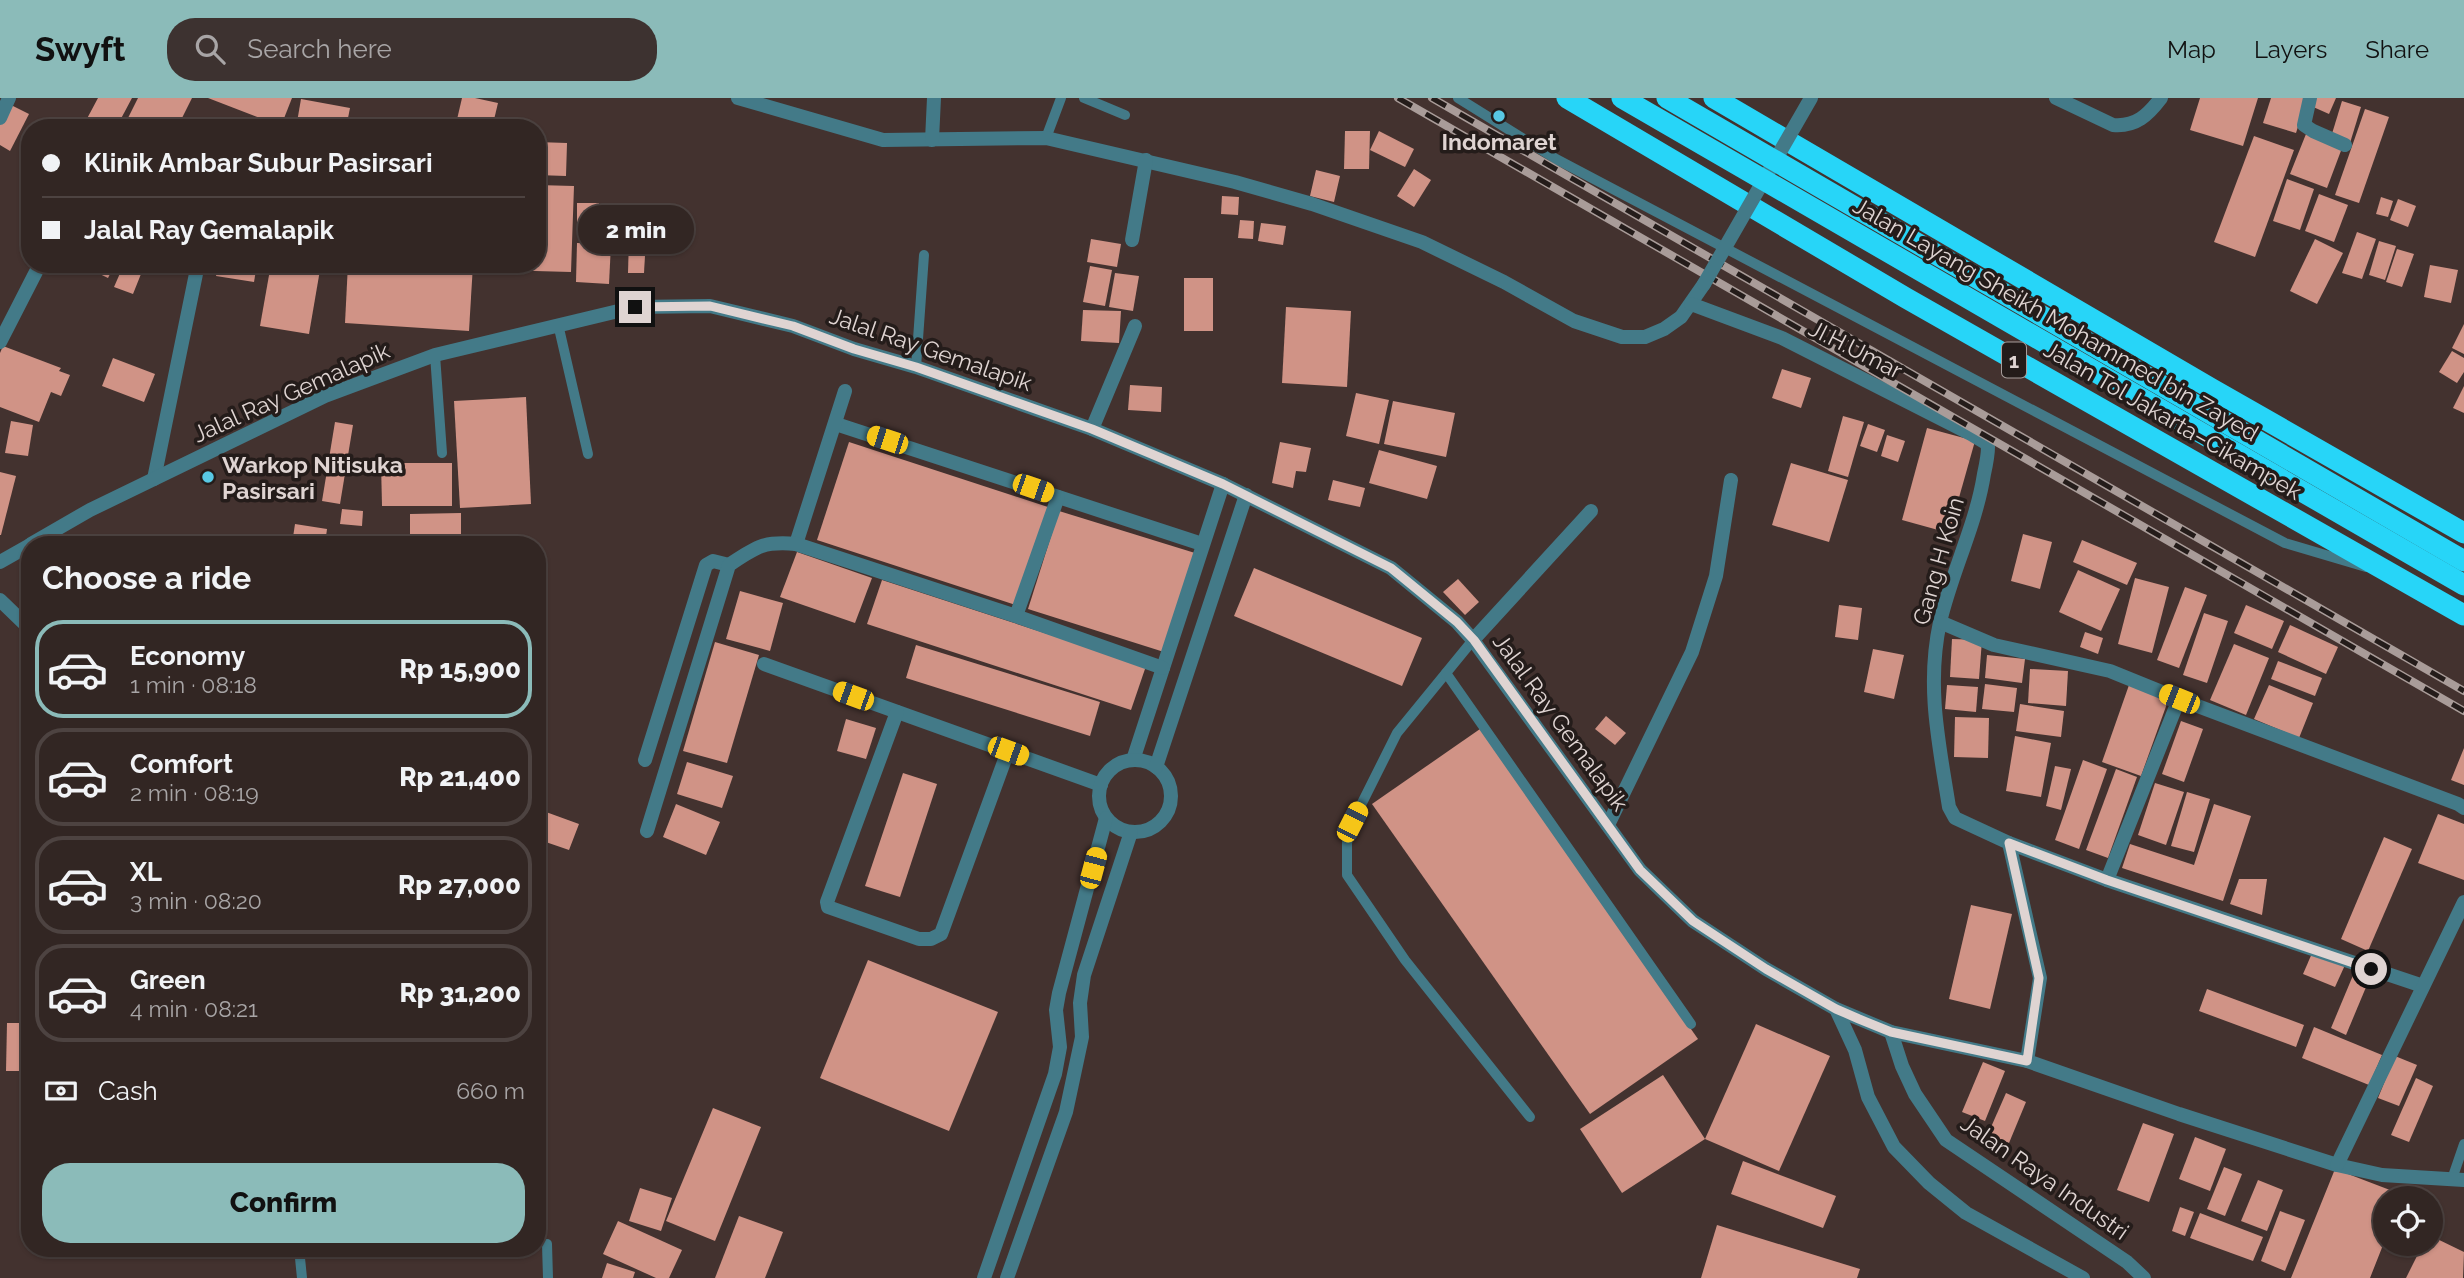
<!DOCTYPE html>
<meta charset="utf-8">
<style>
body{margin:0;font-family:Raleway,sans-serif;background:#3d3230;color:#f1f3f6;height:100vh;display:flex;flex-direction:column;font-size:26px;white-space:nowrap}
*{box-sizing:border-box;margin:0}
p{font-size:23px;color:#a8a5a6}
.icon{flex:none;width:38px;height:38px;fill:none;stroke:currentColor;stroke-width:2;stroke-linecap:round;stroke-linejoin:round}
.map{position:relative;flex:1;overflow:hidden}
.sheet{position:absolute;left:21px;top:438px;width:525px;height:721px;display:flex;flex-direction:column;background:#322623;border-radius:28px;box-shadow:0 2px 5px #0004,0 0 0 2px #4d4341}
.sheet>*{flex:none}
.top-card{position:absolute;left:21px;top:21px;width:525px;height:154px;border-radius:28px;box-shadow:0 2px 5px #0004,0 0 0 2px #4d4341;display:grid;align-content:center;height:154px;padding:0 21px;background:#322623}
.tools{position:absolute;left:2373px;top:1088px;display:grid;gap:14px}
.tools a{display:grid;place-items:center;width:70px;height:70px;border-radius:50%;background:#322623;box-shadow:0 2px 5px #0004,0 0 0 2px #4d4341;font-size:35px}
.end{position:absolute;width:32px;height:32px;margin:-16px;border:9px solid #dfd4d2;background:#111;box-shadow:0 0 0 4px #111}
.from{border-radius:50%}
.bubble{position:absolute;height:49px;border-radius:24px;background:#322623;box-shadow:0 2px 5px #0004,0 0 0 2px #4d4341;font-size:23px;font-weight:800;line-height:49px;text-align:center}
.car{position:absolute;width:21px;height:42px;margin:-21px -10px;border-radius:9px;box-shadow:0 0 5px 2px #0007;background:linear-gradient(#f5c518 24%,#345 0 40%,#f5c518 0 76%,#345 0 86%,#f5c518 0)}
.top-card b{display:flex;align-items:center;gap:24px;height:66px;font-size:26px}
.top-card b+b{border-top:2px solid #4d4341}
.top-card i{width:18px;height:18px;background:#f1f3f6}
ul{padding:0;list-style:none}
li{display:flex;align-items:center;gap:21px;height:98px;margin:0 14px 10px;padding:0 7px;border:4px solid #4d4341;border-radius:28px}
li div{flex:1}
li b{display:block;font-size:26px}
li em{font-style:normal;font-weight:800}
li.current{border-color:#8bbbb9}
li>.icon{width:63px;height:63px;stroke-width:1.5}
h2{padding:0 21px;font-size:32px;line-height:84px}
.pay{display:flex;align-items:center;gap:18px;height:77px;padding:0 21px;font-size:26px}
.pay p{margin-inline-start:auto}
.primary-button{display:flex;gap:14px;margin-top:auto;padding:14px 21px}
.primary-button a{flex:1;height:80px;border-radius:28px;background:#8bbbb9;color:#111;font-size:28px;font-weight:800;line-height:80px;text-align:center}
header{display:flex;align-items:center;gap:42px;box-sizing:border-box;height:98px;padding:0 35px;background:#8bbbb9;color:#111}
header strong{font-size:33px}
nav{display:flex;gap:38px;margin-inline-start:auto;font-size:24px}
.search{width:490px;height:63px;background:#3d3230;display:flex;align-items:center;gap:18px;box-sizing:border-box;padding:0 24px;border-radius:28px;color:#a8a5a6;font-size:26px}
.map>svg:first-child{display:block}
.building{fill:#d09386}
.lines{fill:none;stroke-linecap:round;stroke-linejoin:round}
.service{stroke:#437a88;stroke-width:10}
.minor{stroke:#437a88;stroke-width:14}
.motorway{stroke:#27d5f8;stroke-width:21}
.rail-casing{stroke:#a99c99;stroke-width:8}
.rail{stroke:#241c1a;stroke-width:5;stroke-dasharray:16;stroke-linecap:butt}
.minor-bridge{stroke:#437a88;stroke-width:14}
.motorway-bridge{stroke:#27d5f8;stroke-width:21}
.route{stroke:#dfd4d2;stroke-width:9}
.poi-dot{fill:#58c8e4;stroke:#241c1a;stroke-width:2.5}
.labels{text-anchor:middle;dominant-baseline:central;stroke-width:7;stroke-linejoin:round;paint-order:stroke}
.shield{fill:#241c1a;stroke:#a79d9b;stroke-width:2}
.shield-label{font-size:21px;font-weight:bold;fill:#dfd4d2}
.poi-label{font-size:23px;font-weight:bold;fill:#dfd4d2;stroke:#241c1a}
.street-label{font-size:23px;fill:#dfd4d2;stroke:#241c1a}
</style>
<header>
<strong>Swyft</strong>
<div class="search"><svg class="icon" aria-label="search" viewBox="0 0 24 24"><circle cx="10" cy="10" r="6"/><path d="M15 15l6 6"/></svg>Search here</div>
<nav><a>Map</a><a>Layers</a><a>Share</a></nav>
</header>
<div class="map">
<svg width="2464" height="1180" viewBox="0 0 2464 1180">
<rect width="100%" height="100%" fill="#43322f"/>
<g class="building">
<polygon points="98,0 132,0 116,30 82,30"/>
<polygon points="138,0 192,0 177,30 123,30"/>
<polygon points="208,0 292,0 281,28"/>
<polygon points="462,0 475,0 498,5 492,30 455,30"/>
<polygon points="2200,0 2258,0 2243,48 2190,32"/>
<polygon points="2271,0 2307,0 2296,35 2263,25"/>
<polygon points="2315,0 2336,0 2329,16 2311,8"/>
<polygon points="301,1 350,10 346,30 296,30"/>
<polygon points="2342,3 2361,9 2350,45 2331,39"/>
<polygon points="9,6 29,16 10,53 0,47 0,25"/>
<polygon points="2365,11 2389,19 2359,105 2335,97"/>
<polygon points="1345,33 1370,33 1369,71 1344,71"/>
<polygon points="1379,33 1414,51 1405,69 1370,52"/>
<polygon points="2306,36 2342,50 2327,90 2290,76"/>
<polygon points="2254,38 2294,52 2255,159 2214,144"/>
<polygon points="537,44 567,45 566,78 537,77"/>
<polygon points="1414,71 1431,82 1414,109 1397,98"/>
<polygon points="30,72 30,97 19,91"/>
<polygon points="1316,72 1340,78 1334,104 1310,98"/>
<polygon points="2287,81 2314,91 2300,132 2273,123"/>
<polygon points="537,87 574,88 571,174 503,172 503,166 537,166"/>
<polygon points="2319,96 2348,107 2334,144 2305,133"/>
<polygon points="1222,98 1239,99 1238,117 1221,116"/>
<polygon points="2381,99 2393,103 2388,119 2376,116"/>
<polygon points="2398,101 2416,108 2408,129 2390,122"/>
<rect x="577" y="105" width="22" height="33"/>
<polygon points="1240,122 1254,123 1253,141 1238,140"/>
<polygon points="1261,125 1286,128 1283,147 1258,143"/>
<polygon points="2357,134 2376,141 2362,181 2342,175"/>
<polygon points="629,139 646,140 644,175 628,175"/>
<polygon points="1091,141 1121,146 1117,169 1087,164"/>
<polygon points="2315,141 2343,155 2317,206 2290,193"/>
<polygon points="2379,143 2396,148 2385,182 2369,177"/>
<polygon points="577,145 611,146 609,186 576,184"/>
<polygon points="2397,151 2414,156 2402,189 2386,184"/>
<polygon points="79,166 115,166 108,180"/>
<polygon points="124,166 145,166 133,196 114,189"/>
<polygon points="218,166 257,166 254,184 216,178"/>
<polygon points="271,166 321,166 309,236 260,228"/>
<polygon points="348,166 473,166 469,233 345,225"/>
<polygon points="2430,167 2458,172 2451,205 2424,199"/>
<polygon points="1090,168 1112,172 1105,208 1083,204"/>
<polygon points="1115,175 1139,178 1133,213 1109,209"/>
<rect x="1184" y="180" width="29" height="53"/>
<polygon points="1286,209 1351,213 1347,289 1282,285"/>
<polygon points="1083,212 1121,213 1119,245 1081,243"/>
<polygon points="2464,226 2464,256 2452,250"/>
<polygon points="3,248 61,270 59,273 70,277 61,298 51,294 39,324 0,309 0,255"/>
<polygon points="2452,253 2464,260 2464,274 2457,285 2439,274"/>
<polygon points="113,260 155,276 144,304 102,288"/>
<polygon points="1782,271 1811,280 1801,310 1772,300"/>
<polygon points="1130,287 1162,289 1161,314 1128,312"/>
<polygon points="2464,288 2464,315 2453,310"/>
<polygon points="1356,295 1389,302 1379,346 1346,338"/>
<polygon points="526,299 531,406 460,410 454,303"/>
<polygon points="1393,303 1455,315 1446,359 1384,346"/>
<polygon points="1843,318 1864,324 1848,379 1828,373"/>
<polygon points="11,323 33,327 28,358 5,355"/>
<polygon points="335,324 353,327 340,406 322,403"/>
<polygon points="1868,326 1885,332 1877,354 1860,348"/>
<polygon points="1927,330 1975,343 1949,435 1902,422"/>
<polygon points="1887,337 1905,343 1898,364 1881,358"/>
<polygon points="849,344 1051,410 1019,508 817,442"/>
<polygon points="1280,344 1311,350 1306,374 1296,373 1293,390 1272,385"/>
<polygon points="1379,352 1437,368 1427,401 1369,385"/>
<polygon points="381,365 452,365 452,408 382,408"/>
<polygon points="1791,365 1848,382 1829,444 1772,427"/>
<polygon points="0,374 16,378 1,437 0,437"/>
<polygon points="1333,382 1365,390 1360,409 1328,402"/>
<polygon points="342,411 363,413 362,428 340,426"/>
<polygon points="1059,413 1195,455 1164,554 1028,511"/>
<polygon points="461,415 461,437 410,438 410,416"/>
<polygon points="295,426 327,431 325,446 292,446"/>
<polygon points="2023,436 2052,444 2040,491 2011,483"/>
<polygon points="2082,442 2137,465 2127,487 2073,464"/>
<polygon points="797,454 872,480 855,525 780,499"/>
<polygon points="1254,470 1422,540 1402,588 1234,518"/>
<polygon points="2078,472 2120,491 2101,533 2059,514"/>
<polygon points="2135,480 2169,489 2152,555 2118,546"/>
<polygon points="1458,481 1479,504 1465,517 1443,494"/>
<polygon points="882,482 1146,568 1131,612 867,526"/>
<polygon points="2185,489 2207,497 2179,570 2157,562"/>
<polygon points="740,493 783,505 770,553 726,541"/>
<polygon points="1839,507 1862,510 1858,542 1835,539"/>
<polygon points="2246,507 2284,523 2272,551 2234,535"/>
<polygon points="2204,515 2228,523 2207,585 2183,577"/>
<polygon points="2290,527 2338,549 2326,576 2278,554"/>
<polygon points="2085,534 2103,540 2098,556 2080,549"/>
<polygon points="1952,541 1982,542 1979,581 1950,579"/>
<polygon points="715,544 759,557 727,665 683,653"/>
<polygon points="2234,546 2269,560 2246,617 2210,602"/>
<polygon points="916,547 1100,604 1090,638 906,580"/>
<polygon points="1873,551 1904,557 1894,601 1864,594"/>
<polygon points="1987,557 2025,561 2022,585 1985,580"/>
<polygon points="2278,563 2322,580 2315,598 2271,581"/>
<polygon points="2030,571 2068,573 2066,608 2028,605"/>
<polygon points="1985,586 2017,590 2014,614 1982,611"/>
<polygon points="1947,587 1978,589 1976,614 1945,611"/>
<polygon points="2129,587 2169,600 2141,678 2102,664"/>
<polygon points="2269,587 2313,605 2299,640 2254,621"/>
<polygon points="2020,606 2064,613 2061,639 2016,633"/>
<polygon points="1606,618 1626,635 1615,647 1595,631"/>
<polygon points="1955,619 1989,620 1988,660 1954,659"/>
<polygon points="846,621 876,630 866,661 837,653"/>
<polygon points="2181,623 2203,631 2184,684 2162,676"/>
<polygon points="1480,631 1698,941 1590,1016 1372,706"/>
<polygon points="2015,638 2051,645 2041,699 2006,693"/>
<polygon points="2464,650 2464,687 2451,682"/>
<polygon points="2083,662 2107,671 2079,751 2055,742"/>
<polygon points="687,664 733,678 722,710 677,696"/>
<polygon points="2055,668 2071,671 2061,712 2046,708"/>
<polygon points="2116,671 2137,679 2108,760 2086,752"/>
<polygon points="903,675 937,686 900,799 865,788"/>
<polygon points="2155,685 2184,694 2166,747 2138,737"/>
<polygon points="2187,694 2210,701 2194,754 2171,748"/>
<polygon points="676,706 720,724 706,757 663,739"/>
<polygon points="2214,706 2251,718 2223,803 2122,770 2130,746 2194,767"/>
<polygon points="546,714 579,726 569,752 537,741 537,725 541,726"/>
<polygon points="2438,716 2464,726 2464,782 2418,765"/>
<polygon points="2384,739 2412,751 2368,853 2341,841"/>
<polygon points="2239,781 2267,781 2262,817 2230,806"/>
<polygon points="1971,807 2012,816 1990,911 1949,901"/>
<polygon points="2313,853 2345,867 2335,889 2303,876"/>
<polygon points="868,862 998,914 949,1033 820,980"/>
<polygon points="2354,875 2369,882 2346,937 2331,930"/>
<polygon points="2207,891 2304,927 2296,949 2199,913"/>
<polygon points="7,925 30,925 30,973 6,973"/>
<polygon points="1756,926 1830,958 1779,1073 1705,1041"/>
<polygon points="2314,929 2382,957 2369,987 2302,960"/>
<polygon points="2395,958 2417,967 2399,1008 2378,1000"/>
<polygon points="1983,964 2005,973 1985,1023 1962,1014"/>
<polygon points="1663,977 1705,1041 1622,1095 1580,1031"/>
<polygon points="2416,980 2433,988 2409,1044 2391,1037"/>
<polygon points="2006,995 2026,1004 2009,1045 1988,1036"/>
<polygon points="713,1010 761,1029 715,1143 666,1123"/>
<polygon points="2143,1025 2174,1036 2149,1104 2117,1092"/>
<polygon points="2195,1039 2226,1051 2210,1093 2179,1081"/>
<polygon points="1743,1063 1836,1098 1823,1130 1731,1096"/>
<polygon points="2224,1069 2242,1076 2225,1118 2207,1111"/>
<polygon points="2335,1071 2403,1097 2402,1101 2385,1101 2385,1142 2370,1180 2291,1180"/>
<polygon points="2258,1082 2283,1092 2267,1133 2241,1123"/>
<polygon points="640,1090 672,1100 661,1133 629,1123"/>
<polygon points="2180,1109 2194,1114 2185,1138 2172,1133"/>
<polygon points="2280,1113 2305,1122 2285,1173 2261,1163"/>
<polygon points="2200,1115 2263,1139 2253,1163 2190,1140"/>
<polygon points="739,1118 783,1134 765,1180 715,1180"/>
<polygon points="618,1123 682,1152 669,1180 656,1180 603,1156"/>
<polygon points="1717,1127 1860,1171 1857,1180 1701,1180"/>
<polygon points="2431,1138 2464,1154 2463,1180 2406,1180 2423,1146 2431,1146"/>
<polygon points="607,1165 635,1174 633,1180 602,1180"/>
</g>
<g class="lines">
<g class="service">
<polyline points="1084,0 1125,17"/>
<polyline points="1458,0 1556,61 2285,445 2366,469"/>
<polyline points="1046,40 1061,0"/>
<polyline points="558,226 588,356"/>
<polyline points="435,257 442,355"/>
<polyline points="916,269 924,157"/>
<polyline points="1473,542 1397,635 1352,725 1347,745 1347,777 1405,862 1530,1019"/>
<polyline points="1446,575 1691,926"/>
<polyline points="2452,1081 2464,1046"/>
<polyline points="547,1146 548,1180"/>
<polyline points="299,1150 302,1180"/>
</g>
<g class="minor">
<polyline points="738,0 883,42 1046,40 1235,84 1312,106 1422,144 1504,184 1574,223 1622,239 1645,239 1664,231 1681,219 1704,186"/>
<path d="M2056,0L2113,27C2136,29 2148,17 2161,0"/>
<polyline points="2310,0 2304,27 2313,33 2345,47"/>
<polyline points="0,20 9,0"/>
<polyline points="932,42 934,0"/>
<polyline points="1132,142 1146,62"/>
<path d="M1691,206L1782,240L1971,336L1986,345L1988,349C1988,358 1986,367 1984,376C1976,427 1952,473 1940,524C1926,588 1939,646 1949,709L1955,720L2009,745L2040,880L2027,963"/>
<polyline points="0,244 40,166"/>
<polyline points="836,326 1202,446"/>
<polyline points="1092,331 1135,228"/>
<polyline points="154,381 198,166"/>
<polyline points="31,446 90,412 325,298 435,257 635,209 710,208 793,228 854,251 916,269 1092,331 1223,386 1391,470 1457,524 1473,542 1640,772 1693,823 1766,871 1836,911 1891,934 2027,963 2179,1016 2337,1067 2382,1077 2464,1082"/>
<polyline points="796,446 845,293"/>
<polyline points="0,464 30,447"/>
<polyline points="0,502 30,531"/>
<polyline points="1016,518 1058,399"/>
<polyline points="1940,524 1994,547 2110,573 2179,601 2458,706 2464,710"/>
<polyline points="1473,542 1591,413"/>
<polyline points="764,566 1101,687"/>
<polyline points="897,614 827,804 828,809 919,841 931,841 941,836 1008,653"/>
<polyline points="645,662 706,467 713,463 729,467"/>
<polyline points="1133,662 1223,386"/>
<circle cx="1135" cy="698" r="36"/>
<polyline points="1156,669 1246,397"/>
<polyline points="1608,727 1692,554 1716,478 1731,382"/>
<path d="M647,733L729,467C756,449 763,443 796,446L1016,518L1163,570"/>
<polyline points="2009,745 2107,782 2423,888"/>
<polyline points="2107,782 2179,601"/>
<polyline points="1836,911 1855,952 1868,999 1894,1049 1929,1085 1966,1115 2083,1180"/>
<polyline points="1891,934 1902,968 1915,996 1946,1042 2127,1164 2144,1180"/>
<polyline points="2337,1067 2464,804"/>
<polyline points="984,1180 1055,976 1060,949 1056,912 1059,895 1106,720"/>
<polyline points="1007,1180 1066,1014 1082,939 1080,905 1084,877 1131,734"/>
</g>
<g class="motorway">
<polyline points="1567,0 1906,200 2464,517"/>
<polyline points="1714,0 2212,291 2464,435"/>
</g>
<g class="rail-casing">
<g id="rail">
<polyline points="1398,0 2464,613"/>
<polyline points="1432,0 2464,593"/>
</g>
</g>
<use href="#rail" class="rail"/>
<polyline class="minor-bridge" points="1704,186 1811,0"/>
<g class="motorway-bridge">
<polyline points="1622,0 2464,487"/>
<polyline points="1667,0 2464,463"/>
</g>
</g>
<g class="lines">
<polyline class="route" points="635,209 710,208 793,228 854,251 916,269 1092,331 1223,386 1391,470 1457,524 1474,542 1640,772 1693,823 1766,871 1836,911 1859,921 1891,934 2027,963 2039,880 2009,745 2107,782 2371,871"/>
</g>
<g class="poi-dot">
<circle cx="1499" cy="18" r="7"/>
<circle cx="208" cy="379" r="7"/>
</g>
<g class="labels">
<rect class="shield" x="2002" y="244.5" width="24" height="35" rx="5"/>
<g class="shield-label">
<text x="2014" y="262">1</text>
</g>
<g class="poi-label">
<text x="1499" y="43">Indomaret</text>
<text x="222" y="366" text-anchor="start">Warkop Nitisuka<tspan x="222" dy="26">Pasirsari</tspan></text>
</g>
<g class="street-label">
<text transform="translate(2056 221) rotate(30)">Jalan Layang Sheikh Mohammed bin Zayed</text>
<text transform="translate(931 251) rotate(19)">Jalal Ray Gemalapik</text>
<text transform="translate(1856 251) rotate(27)">JI.H.Umar</text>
<text transform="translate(291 294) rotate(-24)">Jalal Ray Gemalapik</text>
<text transform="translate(2173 322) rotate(30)">Jalan Tol Jakarta–Cikampek</text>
<text transform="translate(1938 463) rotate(-74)">Gang H Koin</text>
<text transform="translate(1561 624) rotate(54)">Jalal Ray Gemalapik</text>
<text transform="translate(2045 1079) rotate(35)">Jalan Raya Industri</text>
</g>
</g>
</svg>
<div class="tools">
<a><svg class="icon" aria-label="locate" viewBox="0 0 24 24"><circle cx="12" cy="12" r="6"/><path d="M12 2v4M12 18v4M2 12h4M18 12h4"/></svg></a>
</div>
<i class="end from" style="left:2371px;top:871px"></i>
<i class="end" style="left:635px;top:209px"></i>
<div class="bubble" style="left:578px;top:107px;width:116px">2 min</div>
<i class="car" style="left:887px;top:342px;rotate:288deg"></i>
<i class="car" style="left:1033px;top:390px;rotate:109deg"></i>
<i class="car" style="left:853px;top:598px;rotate:290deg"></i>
<i class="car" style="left:2179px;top:601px;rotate:292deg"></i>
<i class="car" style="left:1008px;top:653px;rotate:110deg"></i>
<i class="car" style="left:1352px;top:724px;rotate:27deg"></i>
<i class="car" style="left:1093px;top:770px;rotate:15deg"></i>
<div class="top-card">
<b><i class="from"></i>Klinik Ambar Subur Pasirsari</b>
<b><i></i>Jalal Ray Gemalapik</b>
</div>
<section class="sheet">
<h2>Choose a ride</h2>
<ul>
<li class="current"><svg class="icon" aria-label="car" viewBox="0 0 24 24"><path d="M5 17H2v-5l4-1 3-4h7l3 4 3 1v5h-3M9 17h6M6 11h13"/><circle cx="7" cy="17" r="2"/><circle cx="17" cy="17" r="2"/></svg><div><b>Economy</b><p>1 min · 08:18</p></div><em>Rp 15,900</em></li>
<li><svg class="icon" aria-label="car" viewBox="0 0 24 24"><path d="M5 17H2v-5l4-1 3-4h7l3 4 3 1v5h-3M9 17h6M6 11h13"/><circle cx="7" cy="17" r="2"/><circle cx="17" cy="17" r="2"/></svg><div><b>Comfort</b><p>2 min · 08:19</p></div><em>Rp 21,400</em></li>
<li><svg class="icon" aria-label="car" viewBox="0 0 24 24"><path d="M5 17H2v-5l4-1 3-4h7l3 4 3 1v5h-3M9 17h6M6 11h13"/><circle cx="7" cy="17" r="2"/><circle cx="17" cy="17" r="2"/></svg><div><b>XL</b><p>3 min · 08:20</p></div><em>Rp 27,000</em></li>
<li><svg class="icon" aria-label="car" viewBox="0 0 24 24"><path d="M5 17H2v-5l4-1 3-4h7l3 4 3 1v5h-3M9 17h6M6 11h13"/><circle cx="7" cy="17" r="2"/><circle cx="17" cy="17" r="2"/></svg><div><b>Green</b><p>4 min · 08:21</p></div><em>Rp 31,200</em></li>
</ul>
<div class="pay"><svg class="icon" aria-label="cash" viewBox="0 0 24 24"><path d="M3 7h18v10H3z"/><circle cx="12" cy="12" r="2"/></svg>Cash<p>660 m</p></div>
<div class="primary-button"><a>Confirm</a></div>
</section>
</div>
